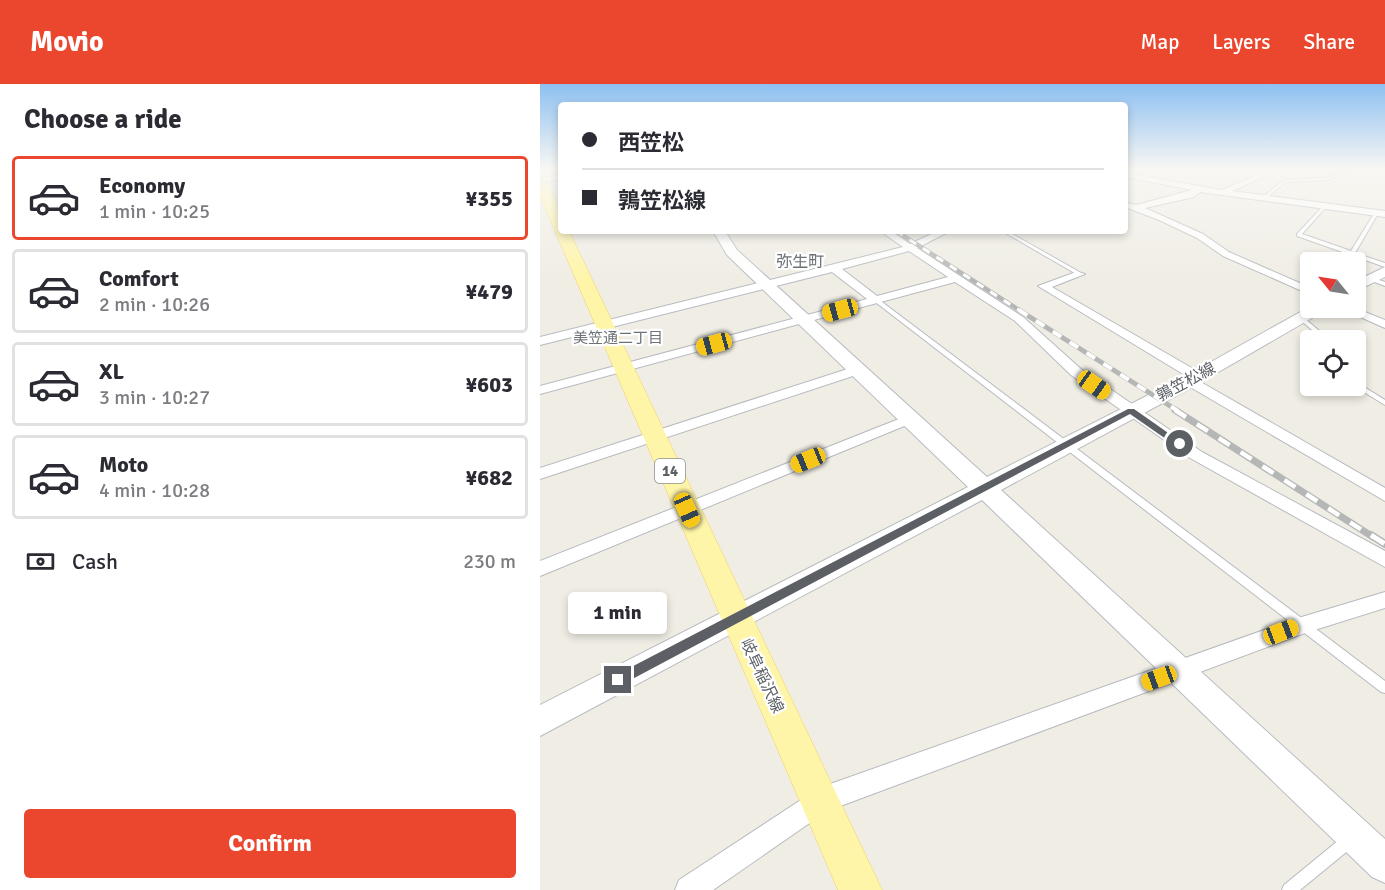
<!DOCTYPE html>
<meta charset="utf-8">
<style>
body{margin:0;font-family:Signika,"Noto Sans JP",sans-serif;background:#f7f7f7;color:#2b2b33;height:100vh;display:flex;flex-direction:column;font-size:22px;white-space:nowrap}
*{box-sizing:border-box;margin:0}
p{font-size:20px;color:#7c7c81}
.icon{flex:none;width:33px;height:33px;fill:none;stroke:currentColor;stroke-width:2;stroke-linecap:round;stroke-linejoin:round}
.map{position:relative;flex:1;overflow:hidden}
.sheet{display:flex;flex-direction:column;background:#fff;width:540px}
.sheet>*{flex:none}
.hud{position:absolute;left:18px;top:18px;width:570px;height:132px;border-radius:6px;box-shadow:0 3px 9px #0003;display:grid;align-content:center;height:132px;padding:0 24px;background:#fff}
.needle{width:39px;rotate:300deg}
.fabs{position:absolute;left:760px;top:168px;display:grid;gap:12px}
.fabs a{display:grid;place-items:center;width:66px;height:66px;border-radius:6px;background:#fff;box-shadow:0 3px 9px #0003;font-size:30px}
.end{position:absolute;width:27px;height:27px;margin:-14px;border:8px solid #5c6065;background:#fff;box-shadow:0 0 0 3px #fff}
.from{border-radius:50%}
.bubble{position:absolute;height:42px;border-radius:6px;background:#fff;box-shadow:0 3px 9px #0003;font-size:20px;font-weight:700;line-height:42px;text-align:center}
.car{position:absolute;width:18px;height:36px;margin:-18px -9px;border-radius:8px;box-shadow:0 0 4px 2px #0007;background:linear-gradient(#f5c518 24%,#345 0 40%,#f5c518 0 76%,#345 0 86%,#f5c518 0)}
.hud b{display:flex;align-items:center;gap:21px;height:57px;font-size:22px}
.hud b+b{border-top:2px solid #e1e1e2}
.hud i{width:15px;height:15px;background:#2b2b33}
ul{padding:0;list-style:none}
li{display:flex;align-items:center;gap:18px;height:84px;margin:0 12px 9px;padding:0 12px;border:3px solid #e1e1e2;border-radius:6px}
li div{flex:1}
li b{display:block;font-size:22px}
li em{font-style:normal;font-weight:700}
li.active{border-color:#eb462e}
li>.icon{width:54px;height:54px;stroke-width:1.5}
h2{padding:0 24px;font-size:27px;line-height:72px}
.pay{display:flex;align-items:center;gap:15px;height:66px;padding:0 24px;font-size:22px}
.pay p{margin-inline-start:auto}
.action{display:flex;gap:12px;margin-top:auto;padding:12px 24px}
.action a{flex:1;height:69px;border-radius:6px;background:#eb462e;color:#fff;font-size:24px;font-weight:700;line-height:69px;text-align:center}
header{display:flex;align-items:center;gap:36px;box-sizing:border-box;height:84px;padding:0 30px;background:#eb462e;color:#fff}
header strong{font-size:28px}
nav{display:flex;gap:33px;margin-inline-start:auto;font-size:21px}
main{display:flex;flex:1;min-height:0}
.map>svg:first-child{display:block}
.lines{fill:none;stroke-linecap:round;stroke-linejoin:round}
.lane-casing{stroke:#b7babf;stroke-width:2}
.street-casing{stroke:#b7babf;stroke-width:2}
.secondary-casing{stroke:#b8bbc1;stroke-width:2}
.primary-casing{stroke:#f3cf59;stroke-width:1}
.lane{fill:#fff;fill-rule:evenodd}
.street{fill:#fff;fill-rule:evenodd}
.secondary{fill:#fff;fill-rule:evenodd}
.primary{fill:#fff5a9;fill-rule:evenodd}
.rail-far3-casing{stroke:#b5b6b6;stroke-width:4.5}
.rail-far2-casing{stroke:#b5b6b6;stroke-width:5}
.rail-far1-casing{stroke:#b5b6b6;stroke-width:7}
.rail-casing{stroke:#b5b6b6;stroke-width:8}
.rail-far3{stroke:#fff;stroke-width:3;stroke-dasharray:8;stroke-linecap:butt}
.rail-far2{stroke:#fff;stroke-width:4;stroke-dasharray:10;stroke-linecap:butt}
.rail-far1{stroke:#fff;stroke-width:4.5;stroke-dasharray:13;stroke-linecap:butt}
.rail{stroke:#fff;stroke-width:5;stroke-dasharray:16;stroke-linecap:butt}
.route{fill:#5c6065}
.labels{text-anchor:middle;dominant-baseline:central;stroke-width:4.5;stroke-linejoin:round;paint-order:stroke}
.far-neighbourhood-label{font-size:15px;fill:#6d7277;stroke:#fff}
.shield{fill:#fff;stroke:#8d9093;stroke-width:1.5}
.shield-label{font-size:15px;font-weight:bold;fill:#5c6065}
.far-quarter-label{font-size:16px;fill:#6d7277;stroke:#fff}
.street-label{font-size:16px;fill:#5c6065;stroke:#fff}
</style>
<header>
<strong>Movio</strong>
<nav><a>Map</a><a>Layers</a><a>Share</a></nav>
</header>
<main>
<section class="sheet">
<h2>Choose a ride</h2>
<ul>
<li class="active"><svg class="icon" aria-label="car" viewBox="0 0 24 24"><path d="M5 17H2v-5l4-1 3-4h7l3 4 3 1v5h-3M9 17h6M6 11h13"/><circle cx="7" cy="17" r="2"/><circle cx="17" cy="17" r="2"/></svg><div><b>Economy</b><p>1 min · 10:25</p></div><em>¥355</em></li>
<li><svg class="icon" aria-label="car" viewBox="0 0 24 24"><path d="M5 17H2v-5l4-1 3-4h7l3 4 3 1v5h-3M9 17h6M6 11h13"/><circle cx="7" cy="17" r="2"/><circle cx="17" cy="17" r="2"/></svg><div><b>Comfort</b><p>2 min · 10:26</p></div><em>¥479</em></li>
<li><svg class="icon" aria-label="car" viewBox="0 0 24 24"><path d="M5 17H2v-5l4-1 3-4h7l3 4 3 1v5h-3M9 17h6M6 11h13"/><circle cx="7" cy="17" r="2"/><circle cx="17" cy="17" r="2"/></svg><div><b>XL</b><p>3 min · 10:27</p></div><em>¥603</em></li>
<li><svg class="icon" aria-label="car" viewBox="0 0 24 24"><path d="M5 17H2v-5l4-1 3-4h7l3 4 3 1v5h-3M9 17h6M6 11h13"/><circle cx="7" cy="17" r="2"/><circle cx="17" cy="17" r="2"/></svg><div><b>Moto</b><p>4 min · 10:28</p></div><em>¥682</em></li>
</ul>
<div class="pay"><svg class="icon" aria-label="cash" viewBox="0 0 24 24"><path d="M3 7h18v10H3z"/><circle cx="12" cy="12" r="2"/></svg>Cash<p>230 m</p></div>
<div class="action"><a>Confirm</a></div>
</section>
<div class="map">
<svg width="845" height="806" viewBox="0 0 845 806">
<rect width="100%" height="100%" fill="#efede4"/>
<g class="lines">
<g class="lane-casing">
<g id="lane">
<polygon points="819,84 824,84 786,96 746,98 726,114 723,113 744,96 786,94"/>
<polygon points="784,121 787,122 762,150 811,167 835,128 839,128 815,169 845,179 845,183 757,152 757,150"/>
<polygon points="462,147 467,147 543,190 538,191"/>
<polygon points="831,193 845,198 845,202 829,196 829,194"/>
<polygon points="334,215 338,215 845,597 845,609 841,608 334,217"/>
<polygon points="759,233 763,233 790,256 784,256 759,235"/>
<polygon points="816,298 845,316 845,321 814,302 816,302"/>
<polygon points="810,749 815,751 817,756 815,761 760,806 742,806 744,801 805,751"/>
</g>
</g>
<g class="street-casing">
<g id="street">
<polygon points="733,84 743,84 692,107 845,127 845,133 660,108 654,113 605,124 663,150 689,168 771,204 771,211 683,172 657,154 619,136 585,123 585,118 596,121 652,106 585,93 585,89 682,106"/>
<polygon points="21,91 21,95 0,98 0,94"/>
<path d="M340,147H351L370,160L398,147H410L377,164L483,233L541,285L662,368L845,467V483L650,374L531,291L475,237L415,198L0,310V302L327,215L292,188L0,261V253L363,163ZM369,167L408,193L337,212L302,185Z"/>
<polygon points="536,188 545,190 512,203 662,290 664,293 659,297 845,404 845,417 645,300 643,297 648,293 498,202"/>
<polygon points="800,224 815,224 845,236 845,244"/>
<polygon points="317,282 322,283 322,289 0,395 0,384"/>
<polygon points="369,331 376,335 374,338 0,492 0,477"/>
<polygon points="845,508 845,524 765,549 287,727 173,806 135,806 139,796 279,704 755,535"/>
</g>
</g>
<g class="secondary-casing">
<g id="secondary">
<polygon points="173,147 185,147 197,166 447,393 644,293 771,222 786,224 784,227 656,301 461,406 845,755 845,799 832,793 442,416 0,652 0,621 428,403 187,171"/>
<polygon points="845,183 845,193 816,207 816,197"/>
</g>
</g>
<g class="primary-casing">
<path id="primary" d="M0,94C14,99 21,134 21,147H29L342,806H298L0,112Z"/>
</g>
<use href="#lane" class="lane"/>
<use href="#street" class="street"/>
<use href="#secondary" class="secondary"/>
<use href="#primary" class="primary"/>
<g class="rail-far3-casing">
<polyline id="rail-far3" points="356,147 482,228"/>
</g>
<g class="rail-far2-casing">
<polyline id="rail-far2" points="479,226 638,327"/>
</g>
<g class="rail-far1-casing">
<polyline id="rail-far1" points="635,326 833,453"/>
</g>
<g class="rail-casing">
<polyline id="rail" points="831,451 845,460"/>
</g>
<use href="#rail-far3" class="rail-far3"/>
<use href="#rail-far2" class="rail-far2"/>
<use href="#rail-far1" class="rail-far1"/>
<use href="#rail" class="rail"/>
</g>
<linearGradient id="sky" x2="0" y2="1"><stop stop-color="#8dc0f1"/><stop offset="0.43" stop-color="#f8f7f3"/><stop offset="1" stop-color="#f8f7f3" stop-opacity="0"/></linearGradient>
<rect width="845" height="197" fill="url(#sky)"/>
<polygon class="route" points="588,325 594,325 644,360 636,362 590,330 83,600 74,600 74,592"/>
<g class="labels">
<g class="far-neighbourhood-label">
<text x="78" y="254">美笠通二丁目</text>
</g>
<rect class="shield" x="115" y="375" width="30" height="24" rx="4.5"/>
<g class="shield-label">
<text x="130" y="387">14</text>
</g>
<g class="far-quarter-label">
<text x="260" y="178">弥生町</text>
</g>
<g class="street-label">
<text transform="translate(646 298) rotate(-28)">鶉笠松線</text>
<text transform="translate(222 592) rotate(65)">岐阜稲沢線</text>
</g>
</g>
</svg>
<div class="fabs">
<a><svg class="needle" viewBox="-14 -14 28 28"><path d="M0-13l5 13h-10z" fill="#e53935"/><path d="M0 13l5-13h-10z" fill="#7c7c81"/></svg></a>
<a><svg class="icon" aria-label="locate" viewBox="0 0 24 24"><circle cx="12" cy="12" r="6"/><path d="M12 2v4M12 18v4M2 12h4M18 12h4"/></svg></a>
</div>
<i class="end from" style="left:640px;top:360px"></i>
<i class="end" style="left:78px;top:596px"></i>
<div class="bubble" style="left:28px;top:508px;width:99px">1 min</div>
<i class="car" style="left:300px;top:226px;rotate:255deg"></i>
<i class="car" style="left:174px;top:260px;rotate:255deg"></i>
<i class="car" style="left:554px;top:301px;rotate:125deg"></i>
<i class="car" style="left:268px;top:376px;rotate:248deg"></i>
<i class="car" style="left:147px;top:426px;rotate:156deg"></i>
<i class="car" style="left:741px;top:548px;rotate:69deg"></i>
<i class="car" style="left:619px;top:594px;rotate:250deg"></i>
<div class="hud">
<b><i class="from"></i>西笠松</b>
<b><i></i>鶉笠松線</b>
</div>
</div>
</main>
